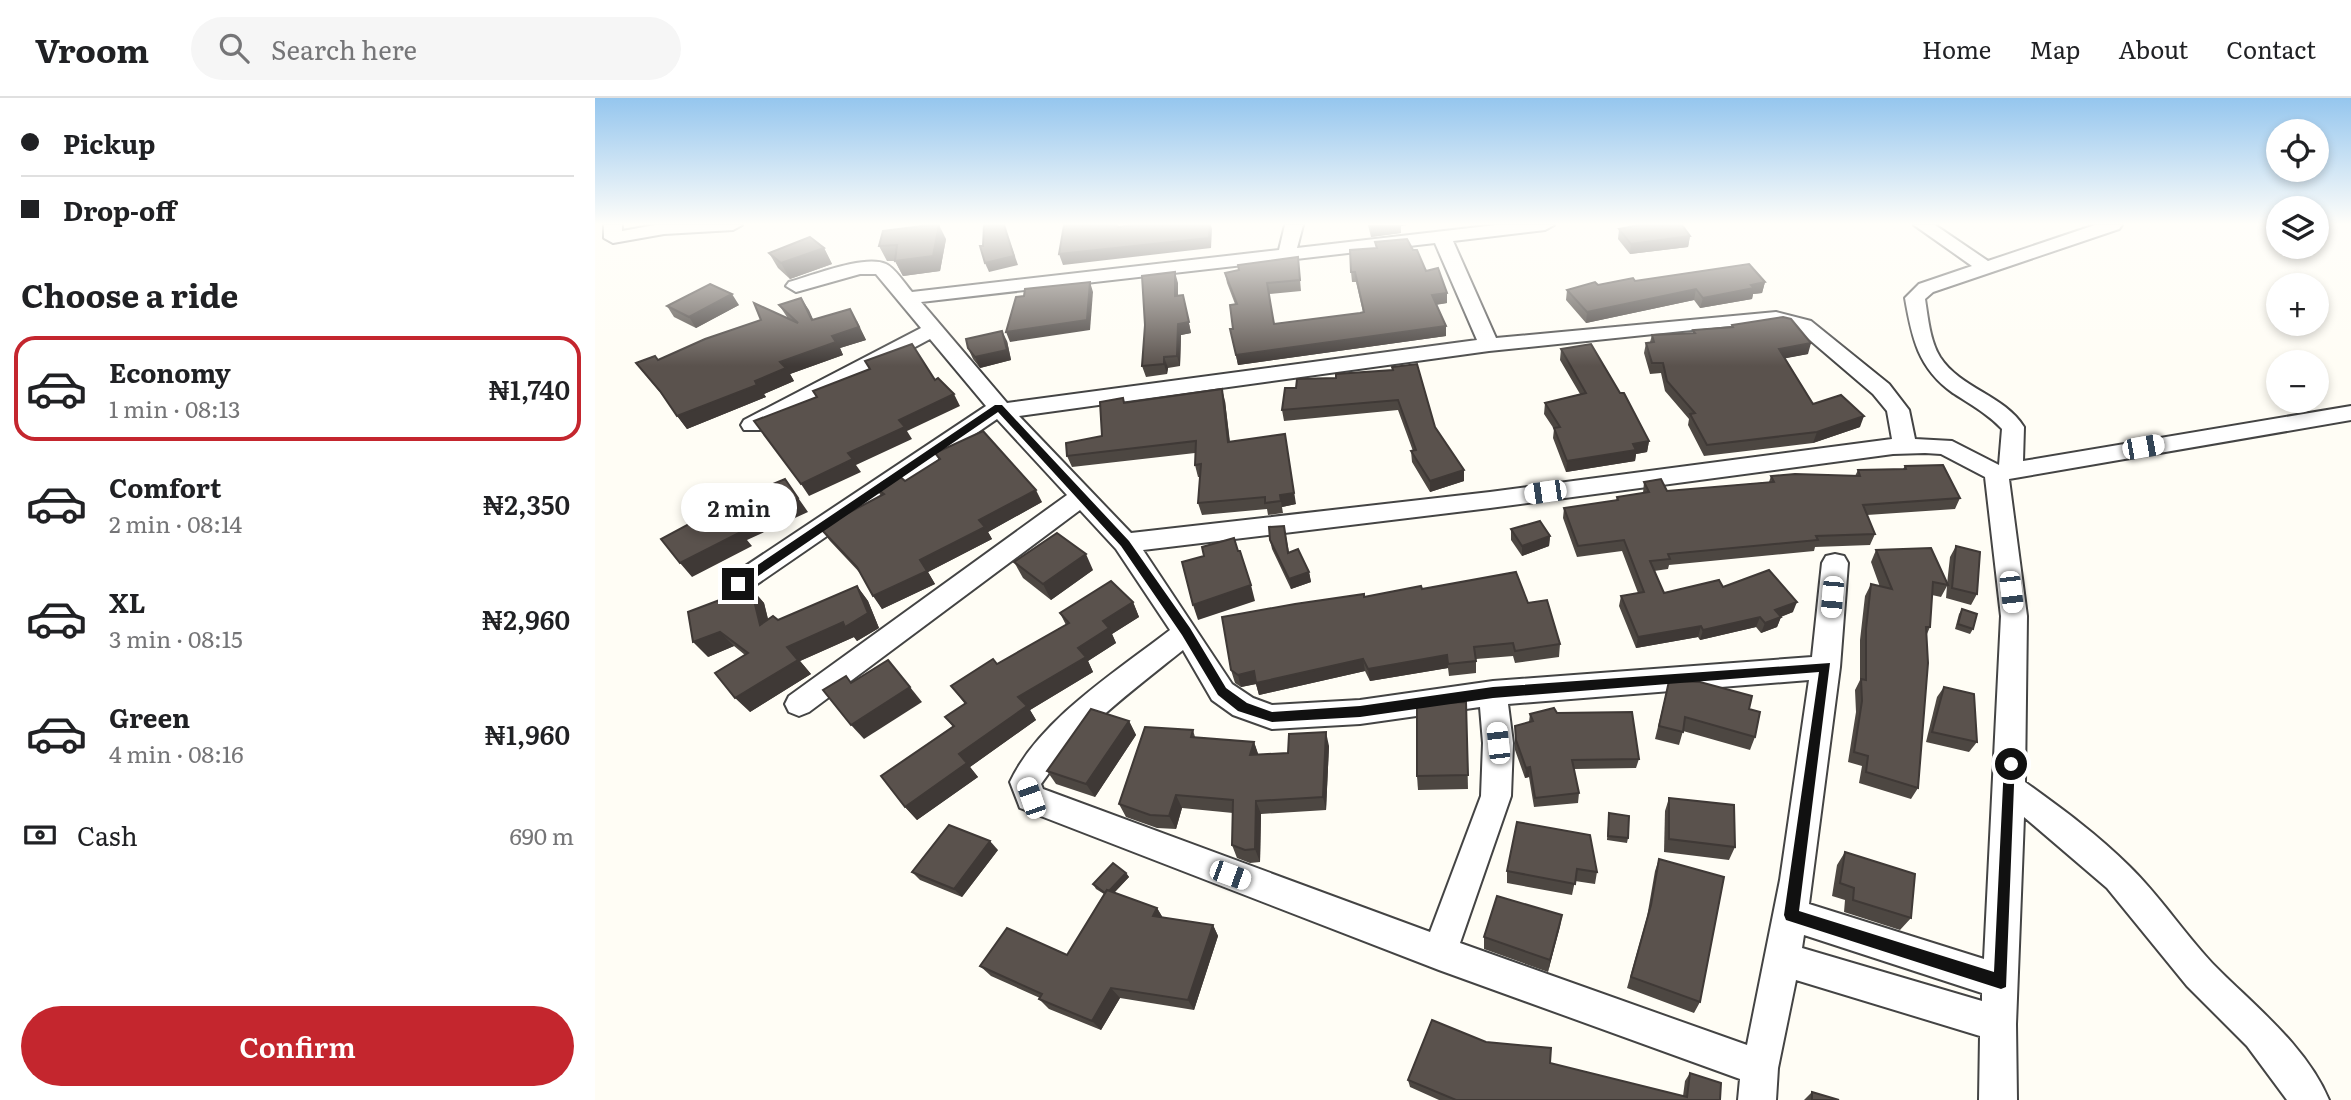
<!DOCTYPE html>
<meta charset="utf-8">
<style>
body{margin:0;font-family:Literata,serif;background:#f6f6f6;color:#202124;height:100vh;display:flex;flex-direction:column;font-size:26px;white-space:nowrap}
*{box-sizing:border-box;margin:0}
p{font-size:23px;color:#757577}
.icon{flex:none;width:38px;height:38px;fill:none;stroke:currentColor;stroke-width:2;stroke-linecap:round;stroke-linejoin:round}
.map{position:relative;flex:1;overflow:hidden}
.panel{display:flex;flex-direction:column;background:#fff;width:595px}
.panel>*{flex:none}
.top-card{display:grid;align-content:center;height:154px;padding:0 21px;background:#fff}
.tools{position:absolute;left:1671px;top:21px;display:grid;gap:14px}
.tools a{display:grid;place-items:center;width:63px;height:63px;border-radius:50%;background:#fff;box-shadow:0 4px 10px #0003;font-size:35px}
.end{position:absolute;width:32px;height:32px;margin:-16px;border:9px solid #111;background:#fff;box-shadow:0 0 0 4px #fff}
.from{border-radius:50%}
.bubble{position:absolute;height:49px;border-radius:24px;background:#fff;box-shadow:0 4px 10px #0003;font-size:23px;font-weight:600;line-height:49px;text-align:center}
.car{position:absolute;width:21px;height:42px;margin:-21px -10px;border-radius:9px;box-shadow:0 0 5px 2px #0007;background:linear-gradient(#fff 24%,#345 0 40%,#fff 0 76%,#345 0 86%,#fff 0)}
.top-card b{display:flex;align-items:center;gap:24px;height:66px;font-size:26px}
.top-card b+b{border-top:2px solid #e0e0e0}
.top-card i{width:18px;height:18px;background:#202124}
ul{padding:0;list-style:none}
li{display:flex;align-items:center;gap:21px;height:105px;margin:0 14px 10px;padding:0 7px;border:4px solid transparent;border-radius:21px}
li div{flex:1}
li b{display:block;font-size:26px}
li em{font-style:normal;font-weight:600}
li.selected{border-color:#c4262e}
li>.icon{width:63px;height:63px;stroke-width:1.5}
h2{padding:0 21px;font-size:32px;line-height:84px}
.pay{display:flex;align-items:center;gap:18px;height:77px;padding:0 21px;font-size:26px}
.pay p{margin-inline-start:auto}
.primary-button{display:flex;gap:14px;margin-top:auto;padding:14px 21px}
.primary-button a{flex:1;height:80px;border-radius:42px;background:#c4262e;color:#fff;font-size:28px;font-weight:600;line-height:80px;text-align:center}
header{display:flex;align-items:center;gap:42px;box-sizing:border-box;height:98px;padding:0 35px;background:#fff;border-bottom:2px solid #e0e0e0}
header strong{font-size:33px}
nav{display:flex;gap:38px;margin-inline-start:auto;font-size:24px}
.search{width:490px;height:63px;background:#f6f6f6;display:flex;align-items:center;gap:18px;box-sizing:border-box;padding:0 24px;border-radius:38px;color:#757577;font-size:26px}
main{display:flex;flex:1;min-height:0}
.map>svg:first-child{display:block}
.lines{fill:none;stroke-linecap:round;stroke-linejoin:round}
.minor-casing{stroke:#444;stroke-width:4}
.minor{fill:#fff;fill-rule:evenodd}
.wall{fill:#4d4742}
.shaded-wall{fill:#3f3936}
.building{fill:#5a524d;stroke:#3f3936;stroke-width:2}
.route{fill:#111}
</style>
<header>
<strong>Vroom</strong>
<div class="search"><svg class="icon" aria-label="search" viewBox="0 0 24 24"><circle cx="10" cy="10" r="6"/><path d="M15 15l6 6"/></svg>Search here</div>
<nav><a>Home</a><a>Map</a><a>About</a><a>Contact</a></nav>
</header>
<main>
<section class="panel">
<div class="top-card">
<b><i class="from"></i>Pickup</b>
<b><i></i>Drop-off</b>
</div>
<h2>Choose a ride</h2>
<ul>
<li class="selected"><svg class="icon" aria-label="car" viewBox="0 0 24 24"><path d="M5 17H2v-5l4-1 3-4h7l3 4 3 1v5h-3M9 17h6M6 11h13"/><circle cx="7" cy="17" r="2"/><circle cx="17" cy="17" r="2"/></svg><div><b>Economy</b><p>1 min · 08:13</p></div><em>₦1,740</em></li>
<li><svg class="icon" aria-label="car" viewBox="0 0 24 24"><path d="M5 17H2v-5l4-1 3-4h7l3 4 3 1v5h-3M9 17h6M6 11h13"/><circle cx="7" cy="17" r="2"/><circle cx="17" cy="17" r="2"/></svg><div><b>Comfort</b><p>2 min · 08:14</p></div><em>₦2,350</em></li>
<li><svg class="icon" aria-label="car" viewBox="0 0 24 24"><path d="M5 17H2v-5l4-1 3-4h7l3 4 3 1v5h-3M9 17h6M6 11h13"/><circle cx="7" cy="17" r="2"/><circle cx="17" cy="17" r="2"/></svg><div><b>XL</b><p>3 min · 08:15</p></div><em>₦2,960</em></li>
<li><svg class="icon" aria-label="car" viewBox="0 0 24 24"><path d="M5 17H2v-5l4-1 3-4h7l3 4 3 1v5h-3M9 17h6M6 11h13"/><circle cx="7" cy="17" r="2"/><circle cx="17" cy="17" r="2"/></svg><div><b>Green</b><p>4 min · 08:16</p></div><em>₦1,960</em></li>
</ul>
<div class="pay"><svg class="icon" aria-label="cash" viewBox="0 0 24 24"><path d="M3 7h18v10H3z"/><circle cx="12" cy="12" r="2"/></svg>Cash<p>690 m</p></div>
<div class="primary-button"><a>Confirm</a></div>
</section>
<div class="map">
<svg width="1756" height="1002" viewBox="0 0 1756 1002">
<rect width="100%" height="100%" fill="#fffdf5"/>
<g class="lines">
<g class="minor-casing">
<g id="minor">
<polygon points="9,127 27,127 27,133 60,127 147,127 138,132 69,136 18,145 9,140"/>
<path d="M690,127H708L702,150L901,127H959L950,132L858,143L901,240L1181,214L1216,223L1294,286L1314,312L1320,341L1357,343L1404,367L1407,331C1393,316 1375,306 1358,295C1323,270 1317,240 1310,200L1324,186L1377,168L1319,127H1340L1393,163L1500,127H1527L1524,131L1338,194L1330,201C1333,220 1335,243 1345,259C1366,291 1409,297 1429,329L1428,363L1756,308V322L1414,381L1432,518L1430,684C1466,710 1502,736 1534,768C1564,797 1588,834 1617,865C1658,907 1711,947 1734,1002H1692L1652,948L1592,888L1512,790L1429,719L1421,926L1422,1002H1384L1385,938L1201,882L1183,970L1181,1002H1143L1145,981L844,872L425,710L415,684C444,622 522,573 575,532L521,451L485,412L214,614L204,618L194,614L190,606L194,598L472,397L402,321L152,493L143,496L134,493L130,486L134,479L391,308L335,241L165,332H149L146,327L149,322L326,230L281,176H265L201,194L191,188L194,184C216,178 270,156 291,166C300,170 310,186 317,194L684,152ZM840,145L882,242L412,305L326,204ZM1174,224L1202,231L1278,296L1292,313L1297,341L895,394L536,435L424,318L894,253ZM1330,355L1346,356L1390,379L1406,518L1389,861L1214,806L1245,569L1253,465L1249,458L1240,456L1231,458L1227,465L1217,559L898,583L765,602L677,607L658,600L637,586L548,452L895,410L1298,356ZM588,552L617,602L638,617L677,631L765,626L885,609L888,645L886,698L835,834L448,691L446,686C483,632 537,593 588,552ZM1214,582L1185,782L1152,947L865,845L916,698L918,645L913,606ZM1209,837L1387,895V903L1207,850Z"/>
</g>
</g>
<use href="#minor" class="minor"/>
</g>
<g class="wall">
<polygon points="773,127 813,127 806,128 806,135 776,139"/>
<polygon points="1024,131 1095,138 1093,149 1035,156 1023,141"/>
<polygon points="351,141 345,173 308,178 300,163 292,163 284,148"/>
<polygon points="780,144 818,152 852,205 841,207 851,238 643,267 635,231 638,231 640,206 632,185 630,175 644,172 643,167 703,159 706,193 674,196 679,226 765,215 768,214 761,184 757,184 756,174 781,150"/>
<polygon points="229,150 237,166 195,181 183,170 174,155"/>
<polygon points="1170,184 1167,195 1158,196 1157,201 1105,210 1099,202 991,225 971,202 972,192 1003,187"/>
<polygon points="583,185 583,198 588,197 596,235 586,237 585,268 573,270 572,276 551,279 547,268"/>
<polygon points="206,200 218,222 262,223 271,242 245,250 248,257 195,276 199,283 169,296 171,299 92,331 68,298 41,265 63,262 192,219 184,207"/>
<polygon points="144,207 101,230 79,219 72,208"/>
<polygon points="1137,227 1213,256 1190,260 1218,306 1265,329 1218,345 1109,358 1093,327 1094,321 1070,293 1066,275 1055,276 1049,255 1051,245 1055,244 1057,237 1098,235 1098,232 1136,229"/>
<polygon points="412,243 416,262 385,270 378,261 373,250"/>
<polygon points="966,251 1054,343 1052,354 1041,356 1040,363 971,374 958,340 959,331 949,316 950,305 985,296 965,262"/>
<polygon points="797,272 840,329 869,372 869,383 835,394 817,364 816,353 818,353 803,312 689,323 687,312 701,290 741,280"/>
<polygon points="630,303 635,344 701,406 687,409 688,415 673,417 672,411 607,417 603,405 605,379 603,379 600,367 600,355 477,369 472,358 507,338 530,304"/>
<polygon points="340,355 447,404 393,434 397,441 333,474 340,486 287,511 266,476 235,443 225,430 286,398 281,390 310,383 344,362"/>
<polygon points="1310,368 1365,400 1360,411 1272,417 1280,436 1275,447 1220,449 1219,453 1074,467 1073,471 1059,473 1069,495 1128,489 1198,514 1186,519 1182,529 1166,535 1161,529 1105,542 1103,539 1041,550 1024,508 1026,498 1043,495 1027,453 982,459 968,420 969,410 1021,403 1022,399 1048,395 1049,384 1072,393 1174,384 1176,378 1260,378 1263,372 1308,371"/>
<polygon points="689,428 694,454 714,474 716,484 696,491 677,451 675,442"/>
<polygon points="916,431 955,438 954,448 927,458 916,442"/>
<polygon points="1361,448 1382,496 1376,507 1351,500 1352,488 1346,499 1337,497 1335,529 1332,536 1323,690 1316,701 1264,685 1267,668 1253,664 1261,614 1260,592 1265,582 1265,542 1270,498 1276,486 1285,489 1276,464 1281,452 1352,486 1355,459"/>
<polygon points="419,464 498,472 456,502 428,480"/>
<polygon points="262,488 273,503 284,530 262,543 259,539 205,563 216,576 155,614 150,557 139,548 113,559 156,490 169,505 173,521 183,522"/>
<polygon points="827,491 933,505 965,546 964,559 920,565 918,558 881,561 881,575 854,578 853,570 775,583 770,573 664,597 661,586 646,589 640,585 636,572 769,499"/>
<polygon points="538,504 544,519 517,536 521,545 493,563 498,574 435,612 441,622 375,669 383,679 322,722 310,709 358,629 350,619 370,606 356,588 402,566 471,527 465,515"/>
<polygon points="1367,511 1378,531 1375,536 1360,531 1364,516"/>
<polygon points="1074,583 1154,611 1160,639 1155,652 1088,633 1084,647 1060,641"/>
<polygon points="1349,589 1382,644 1374,654 1331,644 1342,599"/>
<polygon points="871,604 873,691 823,692 822,678"/>
<polygon points="962,615 1044,661 1041,670 979,671 984,695 983,705 939,709 934,679 930,680 920,652 920,628 934,624 935,616"/>
<polygon points="534,623 541,637 500,699 461,686 452,673"/>
<polygon points="598,632 600,639 659,644 663,657 693,655 734,648 731,712 666,716 665,764 655,765 642,760 637,747 638,715 587,710 581,731 562,730 531,719 524,706"/>
<polygon points="1074,700 1140,749 1134,762 1069,754 1070,713"/>
<polygon points="1014,715 1033,740 1032,745 1012,742"/>
<polygon points="922,724 1002,774 1000,786 980,783 977,797 912,785 912,773"/>
<polygon points="403,752 367,799 325,782 317,774"/>
<polygon points="1250,754 1316,820 1305,832 1249,814 1250,802 1237,798 1242,767"/>
<polygon points="1064,761 1105,904 1099,915 1032,890 1052,819 1060,773"/>
<polygon points="531,775 534,779 519,795 562,810 568,820 618,827 623,838 599,912 525,900 506,932 454,911 444,901 445,900 396,878 385,868 472,857 509,796 501,791 498,786"/>
<polygon points="967,817 953,874 889,851 889,839"/>
<polygon points="891,944 955,965 1088,998 1090,983 1095,975 1125,1002 844,1002 815,989 813,982"/>
<polygon points="1217,994 1244,1002 1209,1002"/>
</g>
<g class="shaded-wall">
<polygon points="344,127 351,141 345,173 308,178 300,163"/>
<polygon points="409,127 423,167 394,174 390,165"/>
<polygon points="615,127 616,127 617,131 616,150 468,167 464,156"/>
<polygon points="788,127 805,127 806,135 776,139 776,129"/>
<polygon points="1095,138 1093,149 1035,156 1036,146"/>
<polygon points="229,150 237,166 195,181 186,165"/>
<polygon points="580,174 583,185 583,209 580,198"/>
<polygon points="495,184 498,194 495,232 415,244 411,234"/>
<polygon points="1170,184 1167,195 1158,196 1157,201 1105,210 1108,200 1156,187"/>
<polygon points="1101,191 1099,202 991,225 992,214"/>
<polygon points="852,195 852,205 837,207 837,197"/>
<polygon points="137,196 144,207 101,230 94,219"/>
<polygon points="588,197 596,235 586,237 585,268 582,258 583,226"/>
<polygon points="206,200 214,212 224,235 217,222"/>
<polygon points="255,211 271,242 245,250 248,257 195,276 199,283 169,296 171,299 92,331 82,318 160,283 185,264 237,238"/>
<polygon points="851,228 851,238 643,267 641,257"/>
<polygon points="407,233 412,243 416,262 385,270 380,259"/>
<polygon points="1216,245 1213,256 1181,262 1184,251"/>
<polygon points="569,259 573,270 572,276 569,266"/>
<polygon points="627,291 630,303 636,356 633,344"/>
<polygon points="359,296 365,308 312,333 317,341 261,367 266,374 214,398 206,386 304,322"/>
<polygon points="1269,318 1265,329 1218,345 1222,334"/>
<polygon points="690,336 701,406 687,409 688,415 685,397"/>
<polygon points="1054,343 1052,354 1041,356 1040,363 971,374 972,363 1038,346"/>
<polygon points="869,372 869,383 835,394 835,383"/>
<polygon points="190,381 213,414 152,442 157,448 97,479 85,465 140,428"/>
<polygon points="441,392 447,404 393,434 397,441 333,474 340,486 287,511 278,498 325,462 384,422"/>
<polygon points="955,438 954,448 927,458 927,448"/>
<polygon points="491,456 498,472 456,502 448,486"/>
<polygon points="714,474 716,484 696,491 694,481"/>
<polygon points="656,487 660,503 603,522 598,507"/>
<polygon points="262,488 273,503 284,530 262,543 259,539 205,563 216,576 155,614 140,600 192,549"/>
<polygon points="156,490 169,505 178,542 165,527"/>
<polygon points="538,504 544,519 517,536 521,545 493,563 498,574 435,612 441,622 375,669 383,679 322,722 310,709 423,599 483,550 508,523"/>
<polygon points="1202,504 1198,514 1176,522 1180,512"/>
<polygon points="1165,519 1161,529 1105,542 1108,532"/>
<polygon points="1186,519 1182,529 1166,535 1170,525"/>
<polygon points="1106,528 1103,539 1041,550 1043,539"/>
<polygon points="125,534 139,548 113,559 98,544"/>
<polygon points="852,557 853,570 775,583 773,571"/>
<polygon points="768,561 770,573 664,597 661,586 646,589 643,577 659,573"/>
<polygon points="315,589 327,604 269,641 256,627"/>
<polygon points="534,623 541,637 500,699 491,686"/>
<polygon points="731,634 734,648 731,712 728,699"/>
<polygon points="659,644 664,658 655,657"/>
<polygon points="935,669 934,679 930,680 931,670"/>
<polygon points="581,697 587,710 581,731 574,718"/>
<polygon points="661,703 666,716 665,764 660,751"/>
<polygon points="395,743 403,752 367,799 359,791"/>
<polygon points="531,775 534,779 514,800 511,796"/>
<polygon points="562,810 569,822 558,818"/>
<polygon points="967,817 965,829 953,874 955,862"/>
<polygon points="618,827 623,838 599,912 593,902"/>
<polygon points="516,890 525,900 506,932 497,923"/>
</g>
<g class="building">
<polygon points="335,127 344,127 338,158 300,163 302,147 284,148 288,133"/>
<polygon points="389,127 409,127 419,158 390,165 385,148 388,148"/>
<polygon points="469,127 522,127 523,129 539,127 615,127 614,140 464,156"/>
<polygon points="1044,127 1087,127 1095,138 1036,146 1024,131"/>
<polygon points="215,139 229,150 186,165 174,155"/>
<polygon points="812,141 818,152 822,152 831,173 843,170 852,195 837,197 851,228 641,257 635,231 638,231 635,207 642,206 630,175 644,172 643,167 703,159 705,182 672,185 679,226 765,215 769,214 760,174 756,174 755,152 782,150 780,144"/>
<polygon points="1154,166 1170,184 1156,187 1159,190 1108,200 1101,191 992,214 972,192 1000,184 1003,187 1038,180 1040,183"/>
<polygon points="580,174 580,198 588,197 594,224 583,226 582,258 569,259 569,266 547,268 550,227 547,178"/>
<polygon points="495,184 492,222 411,234 421,199 429,198 430,191"/>
<polygon points="115,186 137,196 94,219 72,208"/>
<polygon points="206,200 217,222 255,211 264,229 237,238 241,244 185,264 191,270 160,283 162,287 82,318 65,293 41,265 60,258 63,262 110,241 166,222 159,205 203,225 184,207"/>
<polygon points="1188,219 1196,221 1216,245 1184,251 1218,306 1246,297 1269,318 1222,334 1112,347 1095,316 1100,315 1072,283 1068,265 1057,265 1051,245 1059,244 1057,237 1100,235 1098,232 1138,229 1137,227"/>
<polygon points="407,233 412,252 380,259 373,250 371,241"/>
<polygon points="317,246 340,282 343,280 359,296 304,322 310,329 253,355 258,361 206,386 159,323 222,299 218,293 275,271 270,263"/>
<polygon points="996,246 1025,295 1029,295 1054,343 1038,346 1041,352 972,363 959,330 965,329 950,305 991,295 966,251"/>
<polygon points="822,266 840,329 869,372 835,383 816,353 821,352 803,302 687,312 690,290 701,290 702,281 741,280 741,276 798,272 797,269"/>
<polygon points="627,291 633,344 690,336 699,395 685,397 686,403 670,405 670,399 603,405 606,366 600,367 601,343 472,358 471,345 507,338 505,304 528,300 529,305"/>
<polygon points="388,333 441,392 384,422 390,429 325,462 332,473 278,498 262,469 225,430 289,396 281,390 288,384 302,376 310,383 345,361 340,355"/>
<polygon points="1348,367 1365,400 1268,407 1280,436 1221,438 1223,442 1073,456 1075,461 1055,463 1069,495 1124,482 1128,489 1174,472 1202,504 1180,512 1186,519 1170,525 1165,519 1108,532 1106,528 1043,539 1026,498 1049,494 1029,442 983,448 969,410 1023,402 1022,399 1054,394 1049,384 1066,381 1072,393 1179,384 1176,378 1200,376 1265,378 1263,372 1311,371 1310,368"/>
<polygon points="190,381 203,400 140,428 146,434 85,465 66,441 135,404"/>
<polygon points="945,423 955,438 927,448 916,431"/>
<polygon points="689,428 693,455 703,451 714,474 694,481 675,442 674,429"/>
<polygon points="462,435 491,456 448,486 419,464"/>
<polygon points="639,440 643,453 645,453 656,487 598,507 587,464 609,458 607,449"/>
<polygon points="1361,448 1385,454 1382,496 1357,490"/>
<polygon points="1336,450 1353,487 1338,484 1335,529 1331,529 1333,565 1323,690 1271,674 1273,658 1259,654 1267,603 1266,581 1271,582 1271,531 1276,486 1297,491 1281,452"/>
<polygon points="921,474 933,505 952,502 965,546 920,553 918,545 879,549 881,563 853,566 852,557 773,571 768,561 661,585 659,573 643,577 636,572 627,519 700,506 769,496 769,499 826,488 827,491"/>
<polygon points="516,483 538,504 508,523 514,530 483,550 491,559 423,599 432,608 364,656 372,665 310,709 286,678 359,628 350,619 371,605 356,588 398,561 402,566 474,525 465,515"/>
<polygon points="262,488 273,515 250,529 248,524 192,549 203,562 140,600 120,575 153,555 125,534 98,544 93,514 156,490 165,527 178,518 183,522"/>
<polygon points="1367,511 1382,516 1378,531 1363,526"/>
<polygon points="293,562 315,589 256,627 228,592 251,578 256,585"/>
<polygon points="1074,583 1105,584 1157,598 1154,611 1165,614 1160,639 1090,619 1088,634 1064,628"/>
<polygon points="1349,589 1379,596 1382,644 1337,634"/>
<polygon points="871,604 873,677 822,678 822,606"/>
<polygon points="959,610 962,615 1037,614 1044,661 977,662 984,695 940,700 935,669 931,670 921,642 920,628 938,623 935,616"/>
<polygon points="496,611 534,623 491,686 452,673"/>
<polygon points="550,629 598,632 596,639 659,644 655,657 693,655 694,636 731,634 728,699 661,703 660,751 650,752 637,747 638,702 581,697 574,718 555,717 524,706"/>
<polygon points="1074,700 1139,707 1140,749 1074,741"/>
<polygon points="1014,715 1034,718 1033,740 1013,738"/>
<polygon points="922,724 995,737 1002,774 982,771 980,786 912,773"/>
<polygon points="354,727 395,743 359,791 317,774"/>
<polygon points="1250,754 1320,776 1316,820 1258,802 1259,790 1245,785"/>
<polygon points="1064,761 1129,779 1105,904 1036,879 1056,807"/>
<polygon points="518,765 531,775 514,793 512,792 510,795 498,786"/>
<polygon points="512,792 562,810 558,818 618,827 593,902 516,890 497,923 444,901 447,896 385,868 412,830 472,857"/>
<polygon points="902,798 967,817 955,862 889,839"/>
<polygon points="837,922 891,944 956,950 955,965 1092,999 1095,975 1126,985 1125,1002 861,1002 813,982"/>
<polygon points="1217,994 1244,1002 1217,1002"/>
</g>
<linearGradient id="sky" x2="0" y2="1"><stop stop-color="#95c6ee"/><stop offset="0.47" stop-color="#fffefa"/><stop offset="1" stop-color="#fffefa" stop-opacity="0"/></linearGradient>
<rect width="1756" height="268" fill="url(#sky)"/>
<polygon class="route" points="400,307 407,307 534,443 595,530 631,590 652,605 677,614 765,608 898,589 1235,565 1204,813 1399,874 1409,666 1411,662 1420,662 1411,889 1406,891 1191,822 1189,817 1224,574 898,600 765,619 677,624 643,613 623,597 587,537 526,448 403,314 147,489 139,489 139,483"/>
</svg>
<div class="tools">
<a><svg class="icon" aria-label="locate" viewBox="0 0 24 24"><circle cx="12" cy="12" r="6"/><path d="M12 2v4M12 18v4M2 12h4M18 12h4"/></svg></a>
<a><svg class="icon" aria-label="layers" viewBox="0 0 24 24"><path d="M12 4l9 5-9 5-9-5zM3 14l9 5 9-5"/></svg></a>
<a>+</a>
<a>−</a>
</div>
<i class="end from" style="left:1416px;top:666px"></i>
<i class="end" style="left:143px;top:486px"></i>
<div class="bubble" style="left:86px;top:385px;width:116px">2 min</div>
<i class="car" style="left:1548px;top:349px;rotate:80deg"></i>
<i class="car" style="left:950px;top:394px;rotate:262deg"></i>
<i class="car" style="left:1416px;top:494px;rotate:173deg"></i>
<i class="car" style="left:1237px;top:499px;rotate:185deg"></i>
<i class="car" style="left:903px;top:645px;rotate:354deg"></i>
<i class="car" style="left:436px;top:700px;rotate:341deg"></i>
<i class="car" style="left:635px;top:777px;rotate:110deg"></i>
</div>
</main>
